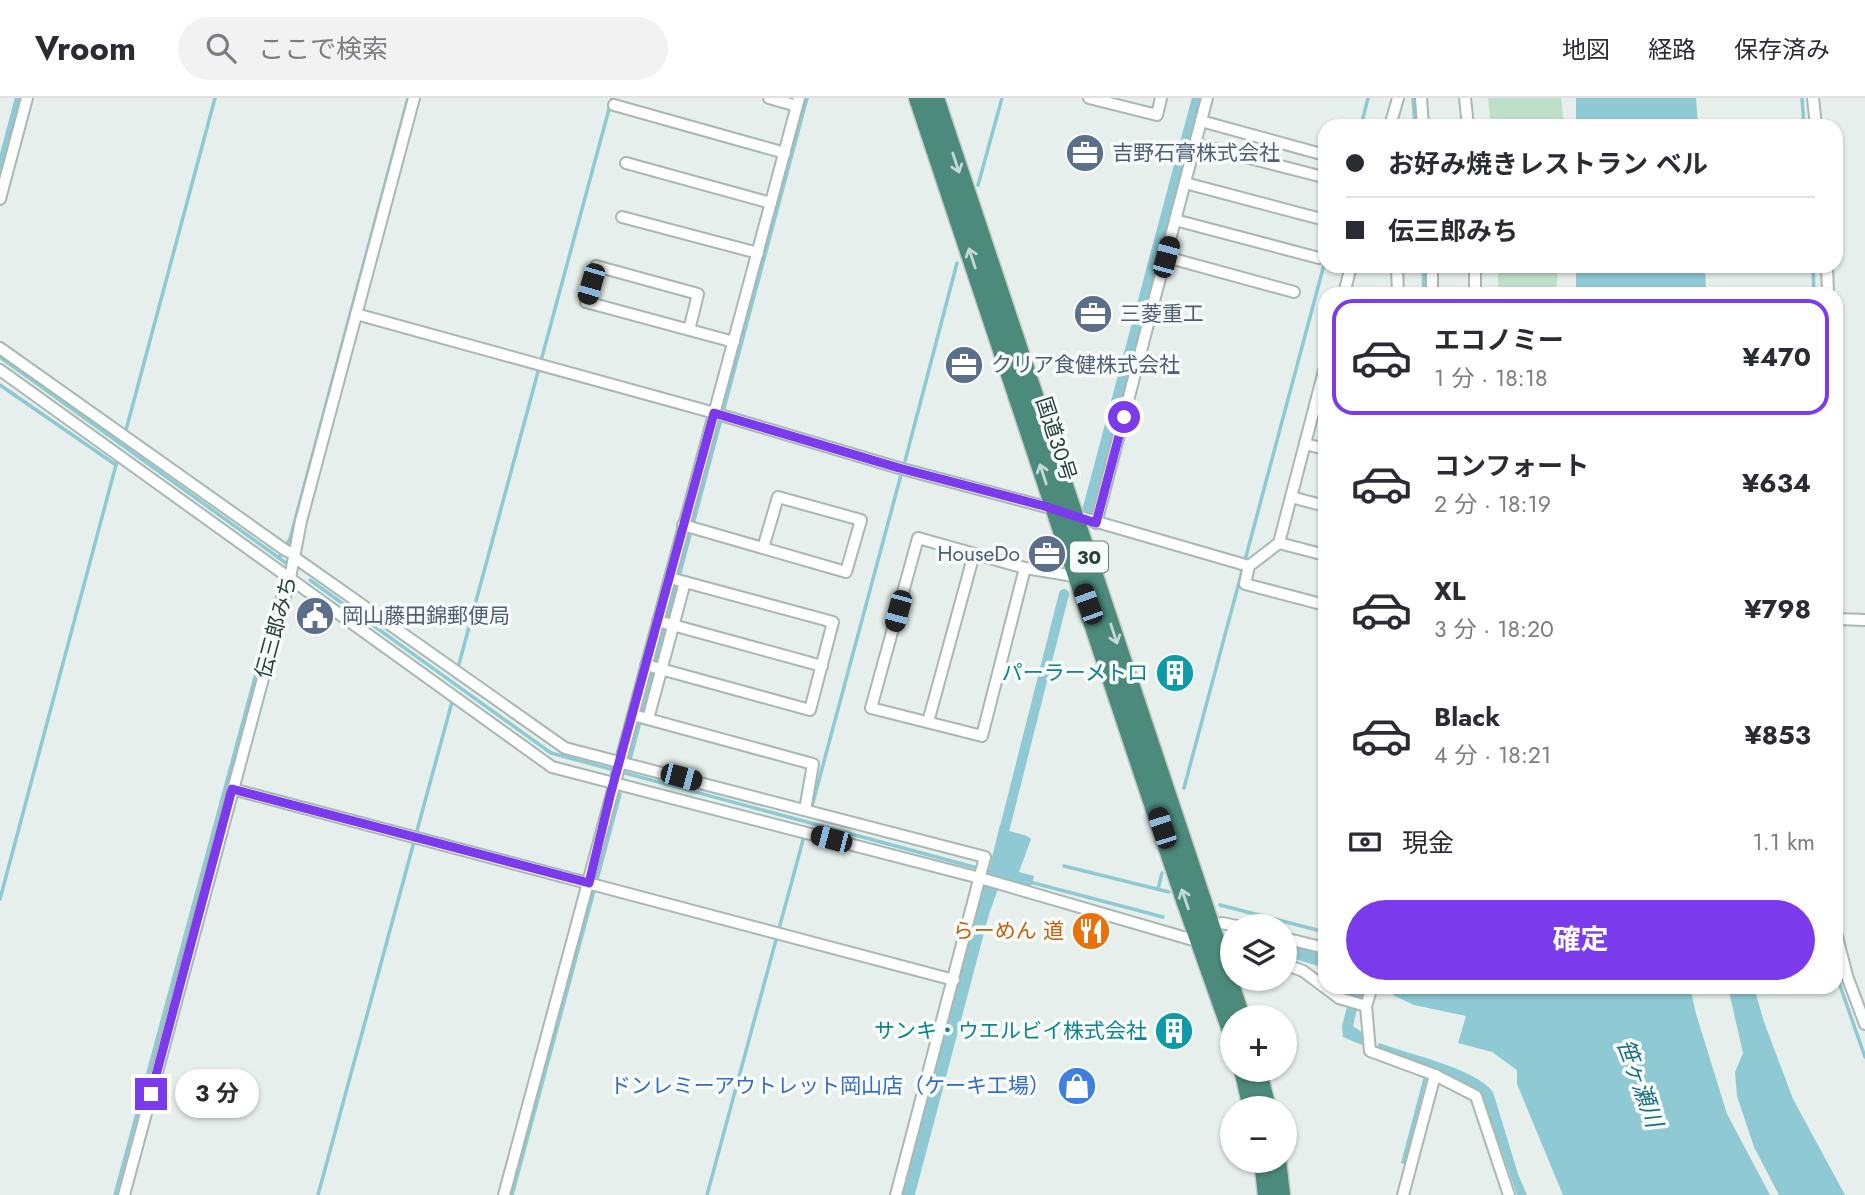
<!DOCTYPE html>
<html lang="ja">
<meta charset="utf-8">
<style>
body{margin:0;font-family:Jost,"Noto Sans JP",sans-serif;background:#f2f2f3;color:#2b2b33;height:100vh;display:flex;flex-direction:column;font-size:26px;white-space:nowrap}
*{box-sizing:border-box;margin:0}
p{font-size:23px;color:#7c7c81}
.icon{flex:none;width:38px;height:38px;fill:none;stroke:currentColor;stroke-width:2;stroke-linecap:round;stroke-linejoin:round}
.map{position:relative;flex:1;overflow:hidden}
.details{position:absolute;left:1318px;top:189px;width:525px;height:707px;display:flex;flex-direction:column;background:#fff;border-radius:21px;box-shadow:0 2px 5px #0004}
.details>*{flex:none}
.hud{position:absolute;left:1318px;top:21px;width:525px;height:154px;border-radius:21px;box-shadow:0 2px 5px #0004;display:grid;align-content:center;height:154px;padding:0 28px;background:#fff}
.controls{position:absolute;left:1220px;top:816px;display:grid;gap:14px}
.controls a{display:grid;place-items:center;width:77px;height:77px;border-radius:50%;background:#fff;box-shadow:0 2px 5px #0004;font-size:35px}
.end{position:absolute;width:32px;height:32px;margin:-16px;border:9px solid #7c3aed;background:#fff;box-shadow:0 0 0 4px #fff}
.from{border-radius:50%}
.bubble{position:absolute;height:49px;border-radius:24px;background:#fff;box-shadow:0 2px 5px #0004;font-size:23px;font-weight:700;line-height:49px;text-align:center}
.car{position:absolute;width:21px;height:42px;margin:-21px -10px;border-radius:9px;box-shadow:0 0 5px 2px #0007;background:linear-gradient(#222 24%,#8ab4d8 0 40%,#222 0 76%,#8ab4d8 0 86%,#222 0)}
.hud b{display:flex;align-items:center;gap:24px;height:66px;font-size:26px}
.hud b+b{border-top:2px solid #e1e1e2}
.hud i{width:18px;height:18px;background:#2b2b33}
ul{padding:12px 0 0;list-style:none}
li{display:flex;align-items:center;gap:21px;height:116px;margin:0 14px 10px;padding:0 14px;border:4px solid transparent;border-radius:21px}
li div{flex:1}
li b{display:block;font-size:26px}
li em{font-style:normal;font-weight:700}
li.on{border-color:#7c3aed}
li>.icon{width:63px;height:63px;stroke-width:1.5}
.pay{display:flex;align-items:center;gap:18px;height:77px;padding:0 28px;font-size:26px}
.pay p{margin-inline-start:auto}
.cta{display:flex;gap:14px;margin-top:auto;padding:14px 28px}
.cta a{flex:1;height:80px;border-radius:42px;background:#7c3aed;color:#fff;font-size:28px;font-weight:700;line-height:80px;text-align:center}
header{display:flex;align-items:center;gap:42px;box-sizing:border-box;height:98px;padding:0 35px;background:#fff;border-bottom:2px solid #e1e1e2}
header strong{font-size:33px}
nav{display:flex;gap:38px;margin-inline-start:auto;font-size:24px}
.search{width:490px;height:63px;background:#f2f2f3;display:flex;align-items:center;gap:18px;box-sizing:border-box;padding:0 24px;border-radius:38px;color:#7c7c81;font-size:26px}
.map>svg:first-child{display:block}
.green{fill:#bfe0c8}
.water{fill:#8ec9d4}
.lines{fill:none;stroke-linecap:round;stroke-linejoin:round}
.stream{stroke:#8ec9d4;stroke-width:3.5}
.canal{stroke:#8ec9d4;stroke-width:10}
.river{stroke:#8ec9d4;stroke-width:19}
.minor-casing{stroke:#a8b8b2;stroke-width:14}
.trunk-casing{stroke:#c2cac8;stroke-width:21}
.minor{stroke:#fff;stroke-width:10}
.trunk{stroke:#4c8a7c;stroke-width:18}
.oneway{stroke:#c4d9d4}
.route{stroke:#7c3aed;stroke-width:9}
.labels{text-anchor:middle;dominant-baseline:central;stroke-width:7;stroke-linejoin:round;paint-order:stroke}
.shield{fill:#f7fbf9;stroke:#637a73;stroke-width:2}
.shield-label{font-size:19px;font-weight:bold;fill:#24423a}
.service-label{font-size:21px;fill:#4e5e75;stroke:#f7fbf9;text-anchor:start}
.street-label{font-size:21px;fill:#24423a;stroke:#f7fbf9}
.culture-label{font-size:21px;fill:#0d838f;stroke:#f7fbf9;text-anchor:end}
.food-label{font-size:21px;fill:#c56008;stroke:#f7fbf9;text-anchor:end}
.shop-label{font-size:21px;fill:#366cbe;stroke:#f7fbf9;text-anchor:end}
.water-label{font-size:23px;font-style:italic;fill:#1c6f80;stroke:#f7fbf9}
</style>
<header>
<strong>Vroom</strong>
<div class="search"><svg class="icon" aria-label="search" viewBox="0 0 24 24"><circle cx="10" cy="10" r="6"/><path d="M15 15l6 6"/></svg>ここで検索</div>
<nav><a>地図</a><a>経路</a><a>保存済み</a></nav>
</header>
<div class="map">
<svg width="1865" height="1097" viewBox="0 0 1865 1097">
<rect width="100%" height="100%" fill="#e6efeb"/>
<g class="green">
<polygon points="1488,0 1561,0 1564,28 1491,28"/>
<polygon points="1498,168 1558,168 1556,196 1498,196"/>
</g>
<g class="water">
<polygon points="1576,0 1696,0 1698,28 1576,28"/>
<polygon points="1576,168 1705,168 1706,196 1576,196"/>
<polygon points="1000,727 1006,728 1006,732 1027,738 1031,741 1019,774 1034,778 1031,789 1012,783 1008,784 1006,781 988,776"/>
<polygon points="1284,846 1325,855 1325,870 1285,858"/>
<polygon points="1335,889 1371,889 1358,902 1348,900 1349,897"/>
<polygon points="1391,889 1690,889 1696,916 1727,1016 1770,1097 1563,1097 1517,986 1517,972 1492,954 1458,945 1466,918 1414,907 1393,897 1394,890"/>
<polygon points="1728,889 1754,889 1764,924 1793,1001 1845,1097 1779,1097 1754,1049 1737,998 1735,974 1743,955"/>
<polygon points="1347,909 1357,911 1353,928 1364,936 1362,947 1343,939 1342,928"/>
<path d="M1379,945C1408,956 1475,970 1493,994L1518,1076L1527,1097H1517L1481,994L1376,951Z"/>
<polygon points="1424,978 1427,979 1405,1067 1401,1065"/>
</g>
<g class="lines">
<g class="stream">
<polyline points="1413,0 1415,28"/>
<polyline points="1802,0 1804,28"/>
<polyline points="1361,28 1368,0"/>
<polyline points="978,87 1002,0"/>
<polyline points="1423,168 1424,196"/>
<polyline points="1813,168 1814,196"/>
<polyline points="0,259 286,465"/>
<polyline points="0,287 116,367"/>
<polyline points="126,332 215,0"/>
<polyline points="905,363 957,165"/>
<polyline points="279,460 290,441 408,0"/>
<polyline points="310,482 551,655 992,774"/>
<polyline points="459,566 612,0"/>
<polyline points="629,665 807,0"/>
<polyline points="1184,690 1325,163"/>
<polyline points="812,708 902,373"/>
<polyline points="1064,768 1169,794"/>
<polyline points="1030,784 1163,819"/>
<polyline points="1158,791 1162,775"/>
<polyline points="0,801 117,363"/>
<polyline points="984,801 995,792"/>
<polyline points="1220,807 1325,834"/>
<polyline points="1836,876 1865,959"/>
<polyline points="115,1097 280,487"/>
<polyline points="318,1097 452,604"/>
<polyline points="512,1097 620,696"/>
<polyline points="707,1097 803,742"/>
</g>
<g class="canal">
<polyline points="0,75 20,0"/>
<polyline points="1087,413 1197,0"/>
<polyline points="1002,741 1064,496"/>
</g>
<polyline class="river" points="905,1097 980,813 989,788"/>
<g class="minor-casing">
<g id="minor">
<polyline points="769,0 797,8"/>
<polyline points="1089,0 1157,17 1161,0"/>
<polyline points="1421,0 1423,28"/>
<polyline points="1465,0 1468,28"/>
<polyline points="1813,0 1816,28"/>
<polyline points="614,7 785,55"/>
<polyline points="1201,23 1325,57"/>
<polyline points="1390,28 1398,0"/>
<polyline points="1195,46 1323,79 1325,69"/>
<polyline points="626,65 771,105"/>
<polyline points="1185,85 1325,122"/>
<polyline points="0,101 27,0"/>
<polyline points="622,119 758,155"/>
<polyline points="1175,122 1319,160"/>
<polyline points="1166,159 1294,194"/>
<polyline points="1397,168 1398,196"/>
<polyline points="1432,168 1432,196"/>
<polyline points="1475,168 1475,196"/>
<polyline points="1827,168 1828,196"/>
<polyline points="1344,196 1351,168"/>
<polyline points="356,216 704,312 899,370 1058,412"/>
<polyline points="689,232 698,196 596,168 586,204 734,244"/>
<polyline points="0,250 285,452 294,456"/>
<polyline points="0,272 552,669 980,780 1200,844"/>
<polyline points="1305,346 1325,351"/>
<polyline points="1291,399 1325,408"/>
<polyline points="1073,417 1249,468"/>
<polyline points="1096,425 1207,0"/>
<polyline points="683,427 846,474 861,422 778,399 763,450"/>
<polygon points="918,440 1025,470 982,638 871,610"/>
<polyline points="1279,445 1325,269"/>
<polyline points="1325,457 1279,445 1249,468 1245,486 1325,507"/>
<polyline points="294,459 565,650 985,759 896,1097"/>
<polyline points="1025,470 1068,477 1081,474"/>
<polyline points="1836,521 1865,522"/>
<polyline points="658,523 822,568"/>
<polyline points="646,567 810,612 833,524 670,480"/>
<polyline points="633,617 813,666 805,712"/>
<polyline points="648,621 685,484"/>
<polyline points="928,624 974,456"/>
<polyline points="232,691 954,882"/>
<polyline points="1206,830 1222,825 1237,828"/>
<polyline points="1836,835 1847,878 1865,926"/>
<polyline points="1284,840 1325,850"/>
<polyline points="1284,866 1303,873 1339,900 1366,908"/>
<polyline points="1372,889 1366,908 1370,953 1435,977 1403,1097"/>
<polyline points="1435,977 1476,998 1509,1097"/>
<polyline points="124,1097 290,480 301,423 414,0"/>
<polyline points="504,1097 799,0"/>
</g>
</g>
<g class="trunk-casing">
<g id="trunk">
<polyline points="918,0 1186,805 1232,935"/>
<polyline points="935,0 1241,919"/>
<polyline points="1243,971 1252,1010"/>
<polyline points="1257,971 1267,1010"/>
<polyline points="1263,1062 1267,1097"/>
<polyline points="1277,1062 1281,1097"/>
</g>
</g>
<use href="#minor" class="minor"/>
<use href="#trunk" class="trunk"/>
</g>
<defs><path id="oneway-shaft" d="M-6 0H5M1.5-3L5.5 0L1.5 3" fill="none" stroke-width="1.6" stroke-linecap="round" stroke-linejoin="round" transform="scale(1.75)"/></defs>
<g class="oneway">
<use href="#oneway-shaft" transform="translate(956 65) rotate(72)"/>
<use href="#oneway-shaft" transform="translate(972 160) rotate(-108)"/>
<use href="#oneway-shaft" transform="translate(1043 376) rotate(-108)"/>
<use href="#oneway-shaft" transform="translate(1114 536) rotate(72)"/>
<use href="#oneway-shaft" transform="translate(1185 801) rotate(-109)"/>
</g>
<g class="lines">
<polyline class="route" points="151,996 232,691 589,785 611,694 714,315 899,370 1044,408 1096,425 1124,319"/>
</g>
<defs>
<g id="office-disc" transform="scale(2.0125)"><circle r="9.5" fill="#5c6f8a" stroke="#f7fbf9"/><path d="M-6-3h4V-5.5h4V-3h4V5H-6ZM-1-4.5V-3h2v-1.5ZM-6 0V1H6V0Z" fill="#fff"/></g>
<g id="civic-disc" transform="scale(2.0125)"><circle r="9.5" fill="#5c6f8a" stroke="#f7fbf9"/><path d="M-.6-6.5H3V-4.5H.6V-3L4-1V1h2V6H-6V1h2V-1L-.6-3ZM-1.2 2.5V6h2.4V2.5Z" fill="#fff"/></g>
<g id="building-disc" transform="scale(2.0125)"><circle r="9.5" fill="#0f9aa8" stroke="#f7fbf9"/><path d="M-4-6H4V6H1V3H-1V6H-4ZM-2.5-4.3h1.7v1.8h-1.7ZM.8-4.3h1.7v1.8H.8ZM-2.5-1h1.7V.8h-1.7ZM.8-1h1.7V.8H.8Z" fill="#fff"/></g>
<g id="restaurant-disc" transform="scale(2.0125)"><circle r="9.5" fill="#e8710a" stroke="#f7fbf9"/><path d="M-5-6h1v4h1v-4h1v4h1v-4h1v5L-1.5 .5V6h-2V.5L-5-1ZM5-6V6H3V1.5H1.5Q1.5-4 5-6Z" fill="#fff"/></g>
<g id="shop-disc" transform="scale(2.0125)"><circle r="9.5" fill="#3f7fe0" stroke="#f7fbf9"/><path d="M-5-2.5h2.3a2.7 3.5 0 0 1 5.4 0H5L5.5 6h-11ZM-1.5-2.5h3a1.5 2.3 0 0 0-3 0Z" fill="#fff"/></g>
</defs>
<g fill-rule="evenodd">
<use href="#office-disc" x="1085" y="55"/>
<use href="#office-disc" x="1093" y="216"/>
<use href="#office-disc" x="964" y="267"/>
<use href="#office-disc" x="1047" y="456"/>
<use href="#civic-disc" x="315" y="518"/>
<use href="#building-disc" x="1175" y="575"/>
<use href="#restaurant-disc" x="1091" y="833"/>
<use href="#building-disc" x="1174" y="933"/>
<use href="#shop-disc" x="1077" y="988"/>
</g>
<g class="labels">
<rect class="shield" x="1070" y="443.5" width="38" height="31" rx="5"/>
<g class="shield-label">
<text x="1089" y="459">30</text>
</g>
<g class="service-label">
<text x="1112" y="55">吉野石膏株式会社</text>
<text x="1120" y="216">三菱重工</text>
<text x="991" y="267">クリア食健株式会社</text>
<text x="1020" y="456" text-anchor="end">HouseDo</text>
<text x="342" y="518">岡山藤田錦郵便局</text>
</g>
<g class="street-label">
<text transform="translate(1056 341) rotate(72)">国道30号</text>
<text transform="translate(276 529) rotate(-75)">伝三郎みち</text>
</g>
<g class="culture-label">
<text x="1148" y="575">パーラーメトロ</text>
<text x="1147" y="933">サンキ・ウエルビイ株式会社</text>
</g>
<g class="food-label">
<text x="1064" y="833">らーめん 道</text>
</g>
<g class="shop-label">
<text x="1050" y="988">ドンレミーアウトレット岡山店（ケーキ工場）</text>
</g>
<g class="water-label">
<text transform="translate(1640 985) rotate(70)">笹ヶ瀬川</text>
</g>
</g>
</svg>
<div class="controls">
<a><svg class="icon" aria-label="layers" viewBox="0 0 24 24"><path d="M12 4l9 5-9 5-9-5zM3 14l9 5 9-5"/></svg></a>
<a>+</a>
<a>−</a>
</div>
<i class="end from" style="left:1124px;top:319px"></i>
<i class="end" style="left:151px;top:996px"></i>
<div class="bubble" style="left:175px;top:971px;width:84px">3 分</div>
<i class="car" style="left:1166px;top:159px;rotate:15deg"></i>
<i class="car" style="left:591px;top:186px;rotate:196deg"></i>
<i class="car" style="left:1088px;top:506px;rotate:340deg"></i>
<i class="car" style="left:898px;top:513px;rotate:195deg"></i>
<i class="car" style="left:681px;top:679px;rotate:105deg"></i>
<i class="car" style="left:1162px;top:730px;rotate:342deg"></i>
<i class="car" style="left:831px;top:741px;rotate:285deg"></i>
<div class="hud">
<b><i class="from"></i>お好み焼きレストラン ベル</b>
<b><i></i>伝三郎みち</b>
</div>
<section class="details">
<ul>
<li class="on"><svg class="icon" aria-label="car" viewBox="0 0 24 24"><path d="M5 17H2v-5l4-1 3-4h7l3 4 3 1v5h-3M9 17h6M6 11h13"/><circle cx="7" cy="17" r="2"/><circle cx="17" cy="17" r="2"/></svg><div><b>エコノミー</b><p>1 分 · 18:18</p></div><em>¥470</em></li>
<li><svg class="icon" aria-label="car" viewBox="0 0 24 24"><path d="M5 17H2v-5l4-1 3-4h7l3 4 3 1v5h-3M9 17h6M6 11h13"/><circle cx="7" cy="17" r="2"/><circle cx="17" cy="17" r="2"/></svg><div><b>コンフォート</b><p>2 分 · 18:19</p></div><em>¥634</em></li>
<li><svg class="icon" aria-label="car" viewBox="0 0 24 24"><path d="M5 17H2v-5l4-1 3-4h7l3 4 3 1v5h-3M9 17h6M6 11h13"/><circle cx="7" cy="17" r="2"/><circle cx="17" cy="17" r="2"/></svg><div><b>XL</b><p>3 分 · 18:20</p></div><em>¥798</em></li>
<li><svg class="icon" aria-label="car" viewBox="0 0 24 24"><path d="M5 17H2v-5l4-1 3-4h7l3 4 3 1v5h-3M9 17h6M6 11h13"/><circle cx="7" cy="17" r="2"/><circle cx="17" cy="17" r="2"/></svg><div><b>Black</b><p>4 分 · 18:21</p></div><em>¥853</em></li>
</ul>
<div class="pay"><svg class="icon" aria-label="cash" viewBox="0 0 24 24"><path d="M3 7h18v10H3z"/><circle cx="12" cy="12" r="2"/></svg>現金<p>1.1 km</p></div>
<div class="cta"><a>確定</a></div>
</section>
</div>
